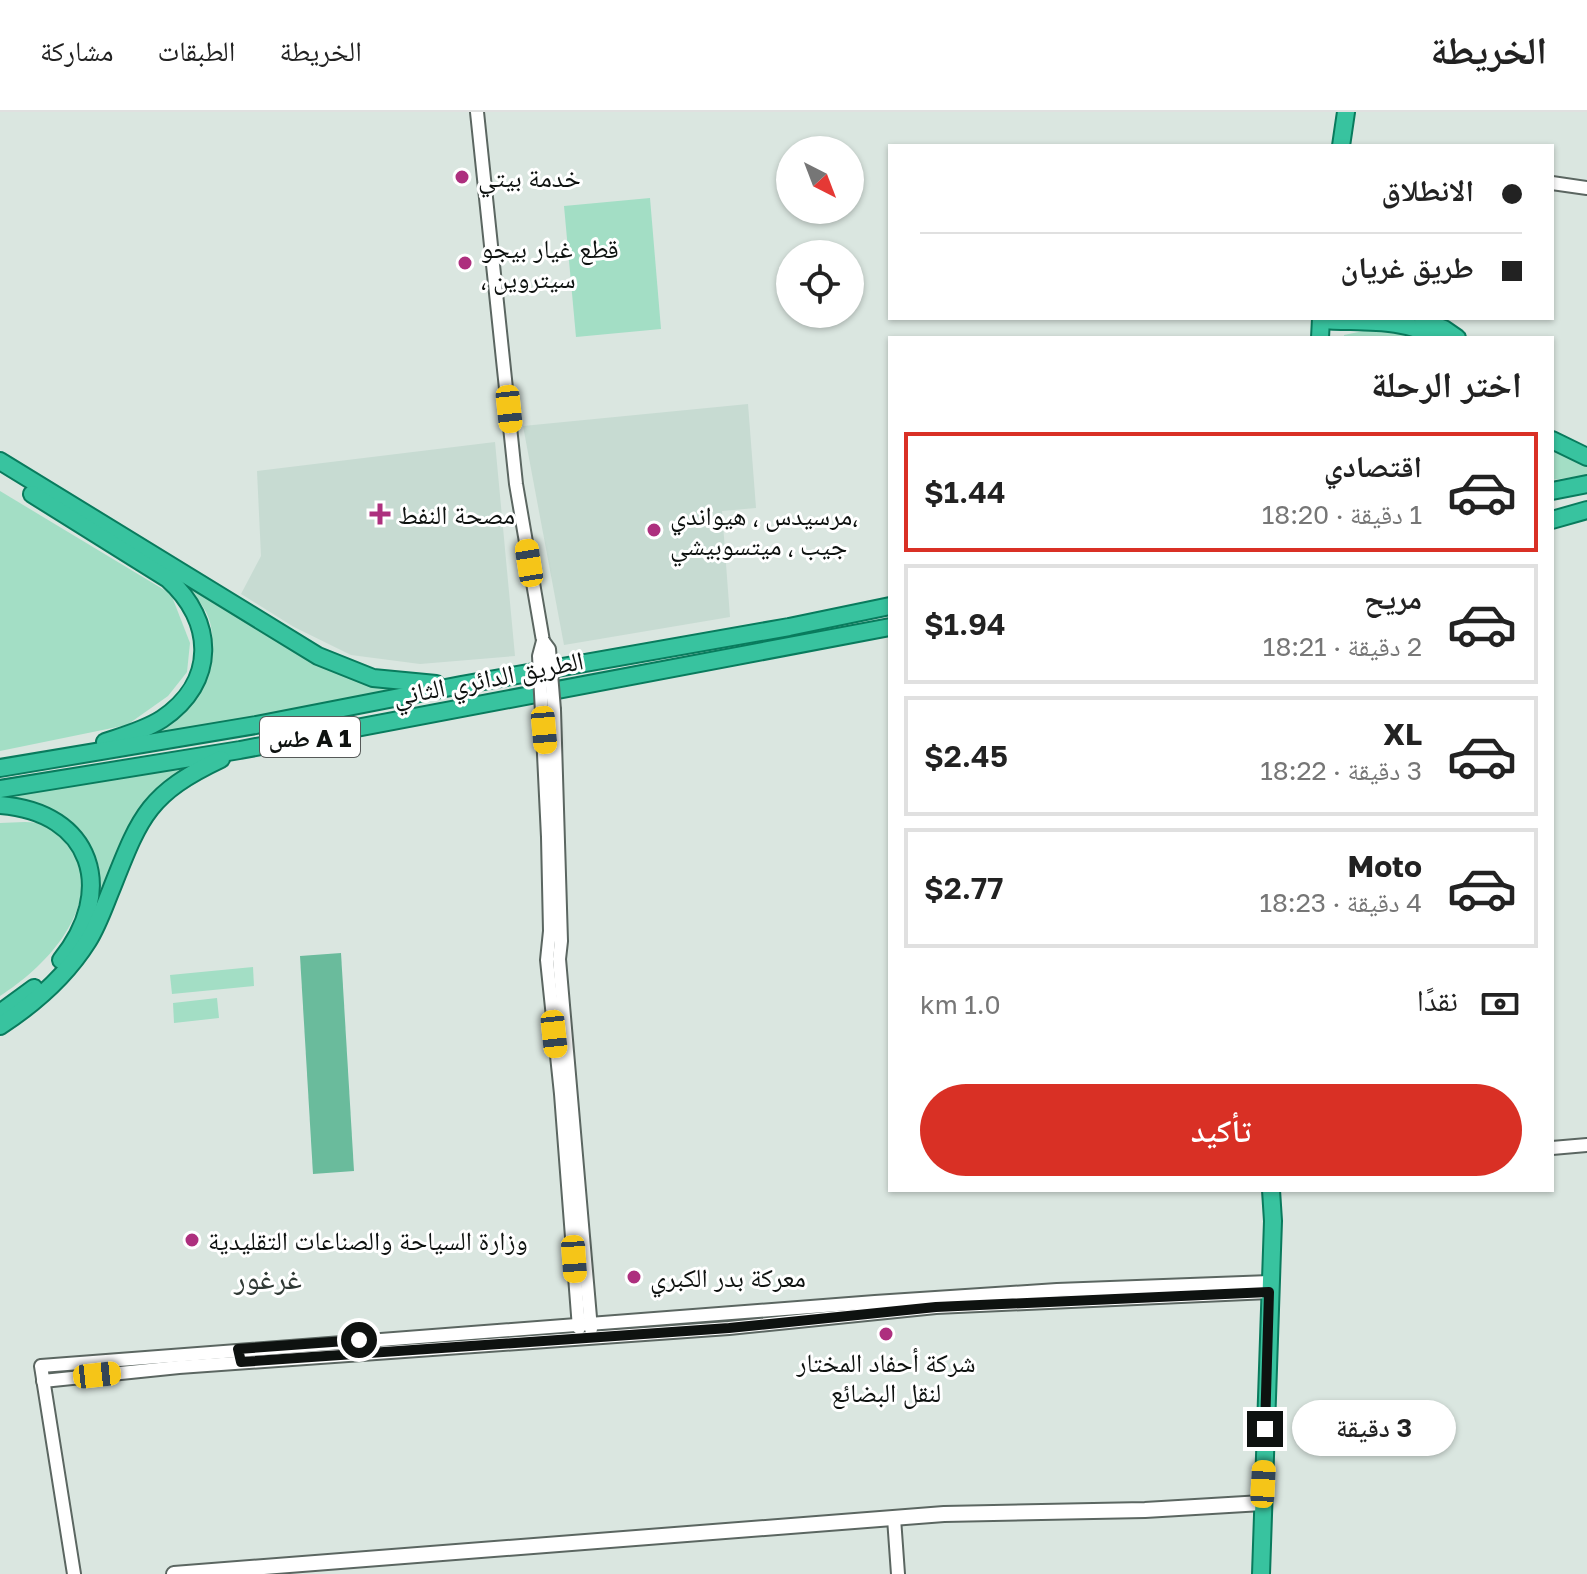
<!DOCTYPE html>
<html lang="ar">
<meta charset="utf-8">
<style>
body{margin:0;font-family:"Golos Text","Noto Naskh Arabic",sans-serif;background:#f6f6f6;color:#222;direction:rtl;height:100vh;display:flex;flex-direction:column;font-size:30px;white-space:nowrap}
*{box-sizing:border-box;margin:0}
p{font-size:26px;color:#767676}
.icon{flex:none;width:44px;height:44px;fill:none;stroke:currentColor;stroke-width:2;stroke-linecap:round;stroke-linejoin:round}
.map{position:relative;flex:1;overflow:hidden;direction:ltr}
.details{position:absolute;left:888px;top:224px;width:666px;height:856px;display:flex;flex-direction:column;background:#fff;border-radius:0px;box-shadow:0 2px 6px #0004;direction:rtl}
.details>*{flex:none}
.top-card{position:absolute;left:888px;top:32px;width:666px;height:176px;border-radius:0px;box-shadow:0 2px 6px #0004;direction:rtl;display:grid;align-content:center;height:176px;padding:0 32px;background:#fff}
.needle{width:52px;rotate:138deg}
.buttons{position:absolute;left:776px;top:24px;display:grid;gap:16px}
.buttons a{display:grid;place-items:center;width:88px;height:88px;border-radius:50%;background:#fff;box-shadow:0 2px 6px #0004;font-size:40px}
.end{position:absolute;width:36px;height:36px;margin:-18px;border:10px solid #0e1210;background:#fff;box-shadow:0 0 0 4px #fff}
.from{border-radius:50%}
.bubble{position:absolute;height:56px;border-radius:28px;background:#fff;box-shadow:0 2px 6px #0004;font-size:26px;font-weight:600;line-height:56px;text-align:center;direction:rtl}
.car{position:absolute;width:24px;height:48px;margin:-24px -12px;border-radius:10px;box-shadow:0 0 6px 2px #0007;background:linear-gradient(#f5c518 24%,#345 0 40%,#f5c518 0 76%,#345 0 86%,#f5c518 0)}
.top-card b{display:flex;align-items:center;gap:28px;height:76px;font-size:30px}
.top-card b+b{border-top:2px solid #e0e0e0}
.top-card i{width:20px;height:20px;background:#222}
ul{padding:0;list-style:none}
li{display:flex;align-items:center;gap:24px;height:120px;margin:0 16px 12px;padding:0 16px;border:4px solid #e0e0e0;border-radius:0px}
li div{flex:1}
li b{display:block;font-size:30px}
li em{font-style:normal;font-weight:600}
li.selected{border-color:#d93025}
li>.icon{width:72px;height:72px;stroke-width:1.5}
h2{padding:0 32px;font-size:36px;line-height:96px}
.pay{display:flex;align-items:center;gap:20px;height:88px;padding:0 32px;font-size:30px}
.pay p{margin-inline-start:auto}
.action{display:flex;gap:16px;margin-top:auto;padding:16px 32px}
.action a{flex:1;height:92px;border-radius:48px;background:#d93025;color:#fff;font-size:32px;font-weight:600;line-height:92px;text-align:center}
header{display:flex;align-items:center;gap:48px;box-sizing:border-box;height:112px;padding:0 40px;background:#fff;border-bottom:2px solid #e0e0e0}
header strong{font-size:38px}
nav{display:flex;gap:44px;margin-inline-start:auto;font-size:28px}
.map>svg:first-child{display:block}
.built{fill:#c7dbd2}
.green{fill:#a3dec5}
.forest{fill:#6abb9c}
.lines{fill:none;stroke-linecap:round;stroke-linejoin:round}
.tertiary-casing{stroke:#5b6661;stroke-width:16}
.secondary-casing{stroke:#5b6661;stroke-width:18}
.trunk-casing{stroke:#097b5d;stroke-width:20}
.tertiary{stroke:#fff;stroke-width:12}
.secondary{stroke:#fff;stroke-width:14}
.trunk{stroke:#38c39f;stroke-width:16}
.tertiary-bridge-casing{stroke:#5b6661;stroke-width:16;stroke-linecap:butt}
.tertiary-bridge{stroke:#fff;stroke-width:12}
.route{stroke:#0e1210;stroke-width:10}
.poi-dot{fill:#ad2f7e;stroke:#fff;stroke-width:3}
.labels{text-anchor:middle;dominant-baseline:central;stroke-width:6;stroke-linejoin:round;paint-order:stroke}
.shield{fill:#fff;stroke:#565958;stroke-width:2}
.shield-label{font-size:24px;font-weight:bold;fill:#0e1210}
.poi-label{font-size:26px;fill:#0e1210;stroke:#fff;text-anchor:start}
.street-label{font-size:26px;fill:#0e1210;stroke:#fff}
.quarter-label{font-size:30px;fill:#303935;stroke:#fff}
</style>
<header>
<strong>الخريطة</strong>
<nav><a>الخريطة</a><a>الطبقات</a><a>مشاركة</a></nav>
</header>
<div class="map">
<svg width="1587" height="1462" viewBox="0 0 1587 1462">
<rect width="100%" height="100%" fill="#dae6e0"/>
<g class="built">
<polygon points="748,292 756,396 722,399 730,505 564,533 523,314"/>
<polygon points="495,330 515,544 420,552 351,543 294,515 241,482 261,444 257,359"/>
</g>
<g class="green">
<polygon points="650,86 661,217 576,225 564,94"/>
<polygon points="1378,216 1418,226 1344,226 1344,223"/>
<polygon points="1552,335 1587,349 1587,363 1552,368"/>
<polygon points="0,379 171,482 190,531 187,560 168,584 127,613 0,639"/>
<path d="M179,465L351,563L379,575L408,579L135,628C176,614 210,582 212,537C213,524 212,512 206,500C199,487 188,476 179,465Z"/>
<path d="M206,650L182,660L99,790C110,717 56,703 0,686Z"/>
<path d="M0,711C12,711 25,709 37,711C54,714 72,728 78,745C98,801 43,857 0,884Z"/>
<polygon points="253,855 254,874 172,882 170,863"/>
<polygon points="217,886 219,906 174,911 173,891"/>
</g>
<polygon class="forest" points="341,841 354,1059 313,1062 300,844"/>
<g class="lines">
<g class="tertiary-casing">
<g id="tertiary">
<polyline points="477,0 516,372 543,529"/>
<polyline points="1552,71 1587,76"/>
<polyline points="554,598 561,829 559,847 591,1217"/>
<polyline points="542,601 548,725 550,819 547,848 561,982 579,1216"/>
<polyline points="1552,1036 1587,1033"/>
<polyline points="43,1269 179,1255 729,1216 936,1195 1269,1180"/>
<polyline points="894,1406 898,1462"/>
<polyline points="74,1462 41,1254 875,1190 1057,1178 1270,1170"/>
</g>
</g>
<g class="secondary-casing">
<polyline id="secondary" points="174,1462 944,1402 1145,1398 1262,1391"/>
</g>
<g class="trunk-casing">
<g id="trunk">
<polyline points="1341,34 1346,0"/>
<path d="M1321,208C1360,211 1402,205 1437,226"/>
<polyline points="1423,209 1444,217 1457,226"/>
<polyline points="1320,226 1321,206"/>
<polyline points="1552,328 1587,345"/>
<polyline points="0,349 318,544 373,566 436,572"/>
<polyline points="1552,379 1587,372"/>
<path d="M32,382L168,467C215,509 217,570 162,607C145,618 123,624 105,630"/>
<polyline points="1552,408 1587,398"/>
<polyline points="0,656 256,613 461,573 789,515 890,494"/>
<polyline points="0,677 240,638 890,515"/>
<path d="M0,693C93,700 117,779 61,848"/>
<polyline points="0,901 34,876"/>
<path d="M0,914C34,892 66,864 88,829C98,813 104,795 111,778C140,705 147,682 221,647"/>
<polyline points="1261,1462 1273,1109 1271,1078"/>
</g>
</g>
<use href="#tertiary" class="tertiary"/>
<use href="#secondary" class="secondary"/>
<use href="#trunk" class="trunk"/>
<g class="tertiary-bridge-casing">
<g id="tertiary-bridge">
<polyline points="543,529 549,537 554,598"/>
<polyline points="542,601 539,544 543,529"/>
</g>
</g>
<use href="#tertiary-bridge" class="tertiary-bridge"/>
</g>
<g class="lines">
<polyline class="route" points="359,1228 238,1237 241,1250 729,1216 936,1195 1269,1180 1265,1317"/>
</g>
<g class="poi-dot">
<circle cx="462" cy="65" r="8"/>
<circle cx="465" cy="151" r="8"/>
<path d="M376 390h8v8h8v8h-8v8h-8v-8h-8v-8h8z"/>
<circle cx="654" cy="418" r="8"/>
<circle cx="192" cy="1128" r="8"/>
<circle cx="634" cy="1165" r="8"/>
<circle cx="886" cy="1222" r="8"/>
</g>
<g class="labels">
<rect class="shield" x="260" y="605" width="100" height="40" rx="6"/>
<g class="shield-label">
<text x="310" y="625">طس A 1</text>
</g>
<g class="poi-label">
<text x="478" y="65">خدمة بيتي</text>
<text x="481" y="136">قطع غيار بيجو<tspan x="481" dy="30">، سيتروين</tspan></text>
<text x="398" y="402">مصحة النفط</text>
<text x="670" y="403">مرسيدس ، هيواندي،<tspan x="670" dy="30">جيب ، ميتسوبيشي</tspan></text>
<text x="208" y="1128">وزارة السياحة والصناعات التقليدية</text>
<text x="650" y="1165">معركة بدر الكبري</text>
<text x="886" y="1250" text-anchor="middle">شركة أحفاد المختار<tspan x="886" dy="30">لنقل البضائع</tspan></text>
</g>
<g class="street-label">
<text transform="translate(488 566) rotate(-11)">الطريق الدائري الثاني</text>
</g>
<g class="quarter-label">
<text x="268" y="1166">غرغور</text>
</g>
</g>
</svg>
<div class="buttons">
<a><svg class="needle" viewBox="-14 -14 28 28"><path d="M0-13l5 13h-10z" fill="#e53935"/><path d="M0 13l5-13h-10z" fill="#767676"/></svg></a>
<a><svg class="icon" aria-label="locate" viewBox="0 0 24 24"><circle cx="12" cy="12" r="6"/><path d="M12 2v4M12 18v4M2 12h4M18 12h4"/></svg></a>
</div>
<i class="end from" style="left:359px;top:1228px"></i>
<i class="end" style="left:1265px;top:1317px"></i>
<div class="bubble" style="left:1292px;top:1288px;width:164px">3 دقيقة</div>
<i class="car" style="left:509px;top:297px;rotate:174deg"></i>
<i class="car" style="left:529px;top:451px;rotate:351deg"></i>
<i class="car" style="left:544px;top:618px;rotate:175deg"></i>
<i class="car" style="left:554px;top:922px;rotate:174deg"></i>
<i class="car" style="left:574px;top:1147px;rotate:176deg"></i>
<i class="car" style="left:97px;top:1263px;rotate:84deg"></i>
<i class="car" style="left:1263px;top:1372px;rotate:3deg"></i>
<div class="top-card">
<b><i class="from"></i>الانطلاق</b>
<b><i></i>طريق غريان</b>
</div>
<section class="details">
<h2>اختر الرحلة</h2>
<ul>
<li class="selected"><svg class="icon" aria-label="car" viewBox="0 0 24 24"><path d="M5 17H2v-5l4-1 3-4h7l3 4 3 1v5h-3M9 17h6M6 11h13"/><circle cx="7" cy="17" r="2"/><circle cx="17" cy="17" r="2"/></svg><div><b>اقتصادي</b><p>1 دقيقة · 18:20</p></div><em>$1.44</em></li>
<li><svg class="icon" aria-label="car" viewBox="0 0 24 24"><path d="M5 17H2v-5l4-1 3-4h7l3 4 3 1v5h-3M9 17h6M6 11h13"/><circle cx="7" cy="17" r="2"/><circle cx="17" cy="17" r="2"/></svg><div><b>مريح</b><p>2 دقيقة · 18:21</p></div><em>$1.94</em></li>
<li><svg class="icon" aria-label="car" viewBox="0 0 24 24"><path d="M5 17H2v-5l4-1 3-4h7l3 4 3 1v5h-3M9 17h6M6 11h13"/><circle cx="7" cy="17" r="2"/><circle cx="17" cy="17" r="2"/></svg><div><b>XL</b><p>3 دقيقة · 18:22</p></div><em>$2.45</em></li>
<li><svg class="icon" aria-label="car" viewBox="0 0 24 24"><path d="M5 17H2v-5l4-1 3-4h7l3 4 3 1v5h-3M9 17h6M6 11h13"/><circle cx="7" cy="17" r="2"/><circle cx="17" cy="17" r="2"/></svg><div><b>Moto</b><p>4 دقيقة · 18:23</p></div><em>$2.77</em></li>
</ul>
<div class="pay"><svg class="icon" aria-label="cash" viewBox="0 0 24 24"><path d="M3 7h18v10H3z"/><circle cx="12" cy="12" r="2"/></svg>نقدًا<p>1.0 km</p></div>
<div class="action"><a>تأكيد</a></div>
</section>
</div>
